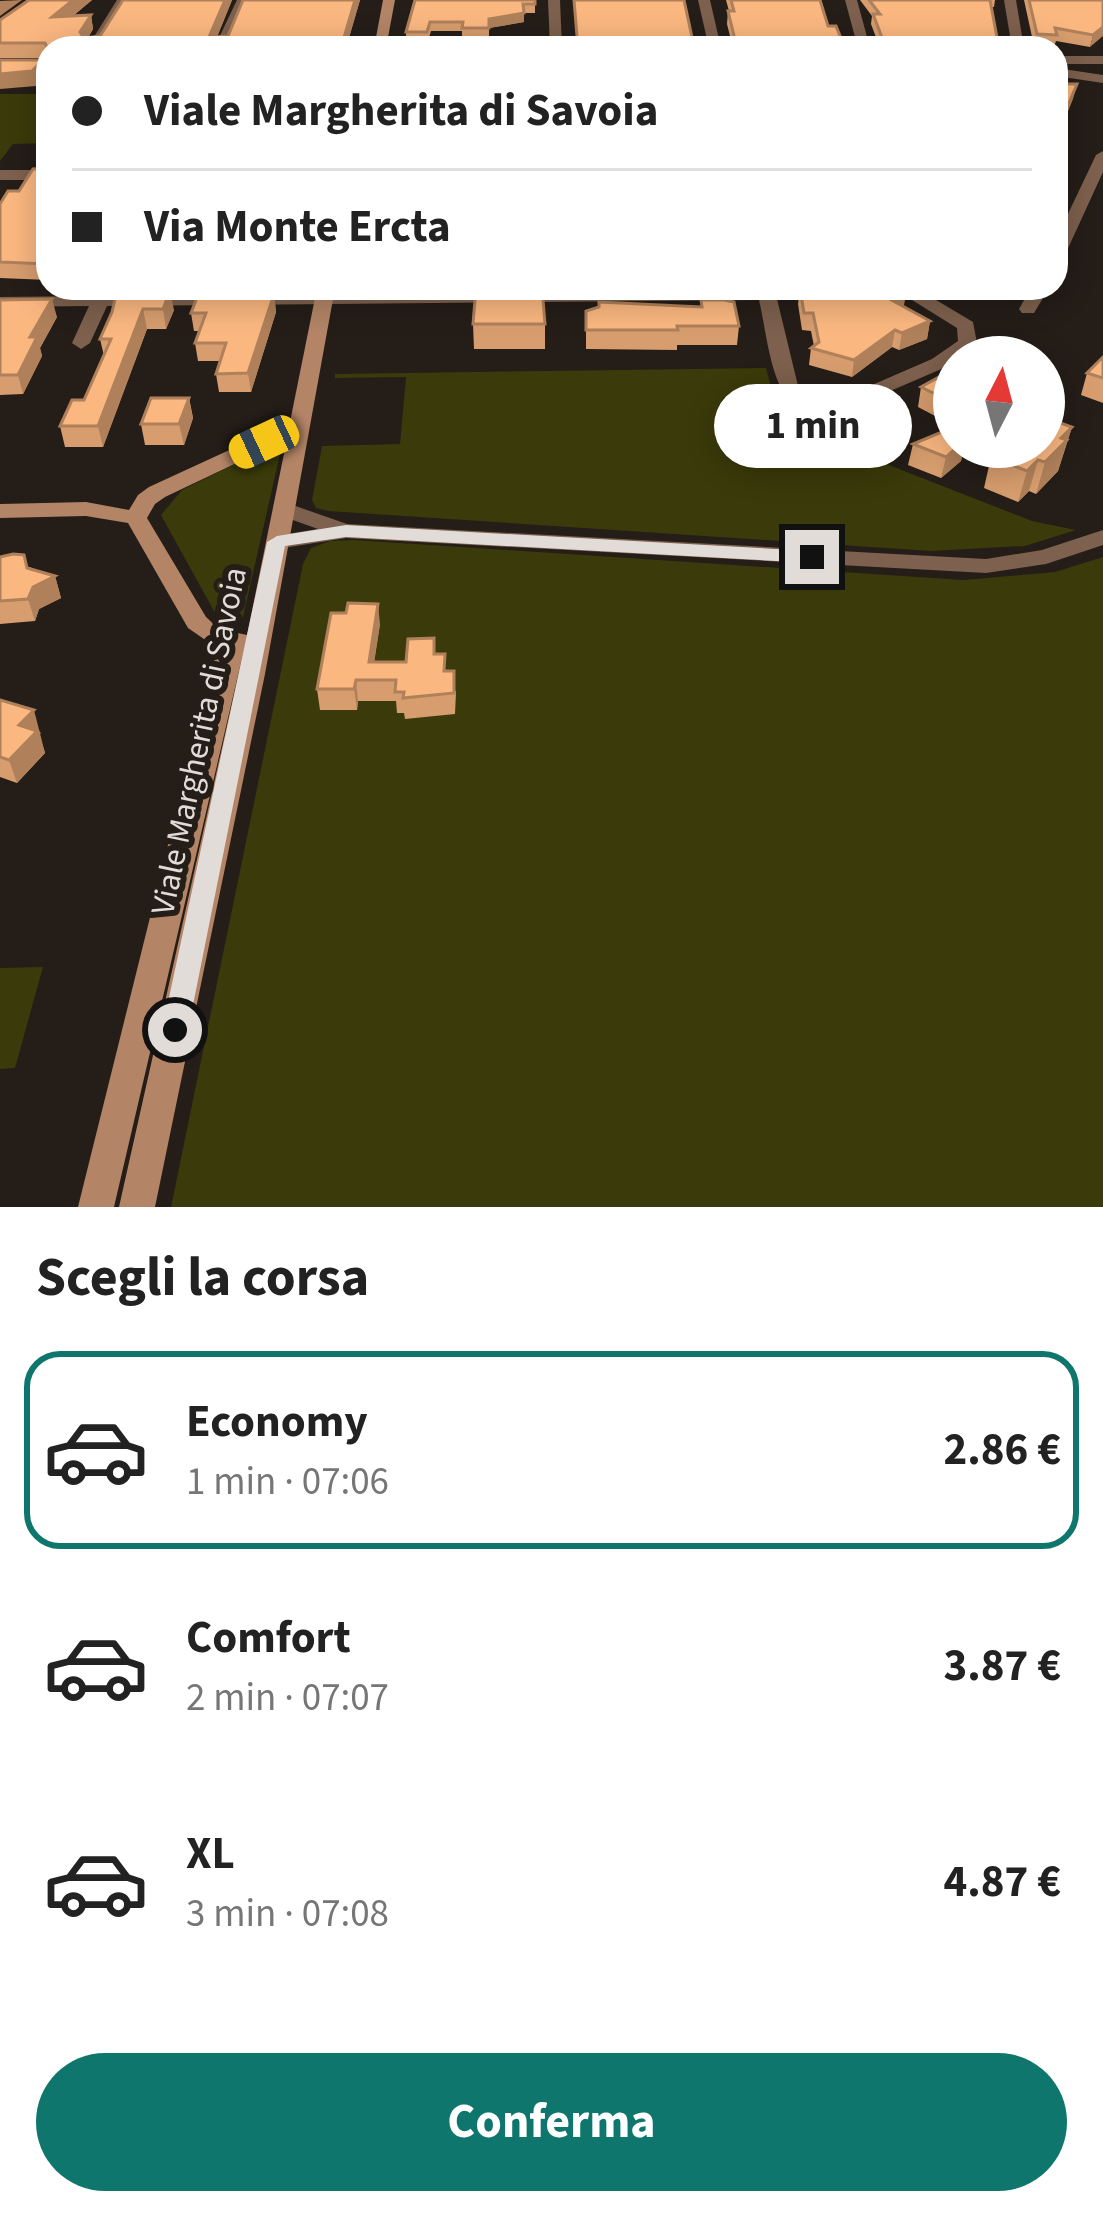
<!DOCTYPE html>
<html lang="it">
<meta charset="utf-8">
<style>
body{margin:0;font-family:"Source Sans 3",sans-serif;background:#f2f2f2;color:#222;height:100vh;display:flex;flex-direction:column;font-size:45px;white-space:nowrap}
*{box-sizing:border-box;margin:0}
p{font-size:39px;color:#767676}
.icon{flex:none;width:66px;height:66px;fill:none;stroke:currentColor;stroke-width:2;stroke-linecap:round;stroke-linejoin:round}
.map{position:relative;height:1207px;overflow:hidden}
.sheet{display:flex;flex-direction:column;background:#fff;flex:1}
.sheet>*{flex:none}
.top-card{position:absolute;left:36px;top:36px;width:1032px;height:264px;border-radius:36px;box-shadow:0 6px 30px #0003;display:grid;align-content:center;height:264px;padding:0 36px;background:#fff}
.needle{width:78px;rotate:6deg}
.fabs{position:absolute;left:933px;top:336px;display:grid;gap:24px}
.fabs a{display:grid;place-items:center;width:132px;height:132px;border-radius:50%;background:#fff;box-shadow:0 6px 30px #0003;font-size:60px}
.end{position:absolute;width:54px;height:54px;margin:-27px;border:15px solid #e1dcd8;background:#111;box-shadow:0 0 0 6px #111}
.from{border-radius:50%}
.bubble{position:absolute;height:84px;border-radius:42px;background:#fff;box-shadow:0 6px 30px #0003;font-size:39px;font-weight:700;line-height:84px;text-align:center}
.car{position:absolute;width:36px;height:72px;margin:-36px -18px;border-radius:15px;box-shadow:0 0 9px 3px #0007;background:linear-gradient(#f5c518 24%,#345 0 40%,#f5c518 0 76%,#345 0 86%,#f5c518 0)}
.top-card b{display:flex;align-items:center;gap:42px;height:114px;font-size:45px}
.top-card b+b{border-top:3px solid #e0e0e0}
.top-card i{width:30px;height:30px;background:#222}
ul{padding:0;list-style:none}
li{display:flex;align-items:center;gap:36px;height:198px;margin:0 24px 18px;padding:0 12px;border:6px solid transparent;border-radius:36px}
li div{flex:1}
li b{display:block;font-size:45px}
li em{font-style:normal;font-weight:700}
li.selected{border-color:#0f766e}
li>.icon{width:108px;height:108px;stroke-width:1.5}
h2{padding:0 36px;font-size:54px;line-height:144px}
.primary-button{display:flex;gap:24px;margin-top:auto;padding:24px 36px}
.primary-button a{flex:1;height:138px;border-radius:72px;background:#0f766e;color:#fff;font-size:48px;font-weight:700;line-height:138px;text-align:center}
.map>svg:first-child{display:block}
.green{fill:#3a3a0a}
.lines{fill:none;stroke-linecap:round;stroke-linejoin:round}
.street{fill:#7d604d;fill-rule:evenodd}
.secondary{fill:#b38466;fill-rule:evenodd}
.wall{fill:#d79d6e}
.shaded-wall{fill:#af805a}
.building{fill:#fab780;stroke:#af805a;stroke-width:3}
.route{fill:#e1dcd8}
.labels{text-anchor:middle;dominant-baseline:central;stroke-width:12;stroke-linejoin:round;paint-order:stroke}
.street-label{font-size:33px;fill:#e1dcd8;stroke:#241d18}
</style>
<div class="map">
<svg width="1103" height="1207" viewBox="0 0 1103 1207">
<rect width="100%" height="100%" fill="#241d18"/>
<g class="green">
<polygon points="0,94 48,94 48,143 13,144 0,161"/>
<polygon points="766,368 777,410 807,433 1032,521 1076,530 1025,546 931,551 328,511 316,508 312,500 322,446 400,444 406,377 335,378 335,374"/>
<polygon points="273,445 281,450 243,617 229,624 214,611 161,515 182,490"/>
<polygon points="354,540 964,580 1055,572 1103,557 1103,1207 171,1207 303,564 311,548 330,541"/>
<polygon points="43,967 15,1068 0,1069 0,968"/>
</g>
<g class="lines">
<g class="street">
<polygon points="117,0 129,0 99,48 87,48"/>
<polygon points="237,0 249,0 226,48 214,48"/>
<polygon points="548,0 560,0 562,48 550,48"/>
<polygon points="698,0 710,0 721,48 709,48"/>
<polygon points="845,0 857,0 870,48 858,48"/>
<polygon points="1004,0 1016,0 1024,48 1012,48"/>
<polygon points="1056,56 1103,56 1103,64 1057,64"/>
<rect x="0" y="62" width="48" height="8"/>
<polygon points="1056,68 1103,75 1103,83 1056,76"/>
<polygon points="1103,151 1103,172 1064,257 1056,262 1056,239 1096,155"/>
<rect x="0" y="170" width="48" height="10"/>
<path d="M99,288H113L112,295L916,288L973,322L977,343L960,357H954L946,367L816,423C770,404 769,342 759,300L107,306L90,343L81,349L72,343L89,306L0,307V297L94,296ZM896,290L957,328L958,341L932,359L819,408L799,390L777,299L874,298Z"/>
<polygon points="1031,288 1049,288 1034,313 1022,313 1019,309"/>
<polygon points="284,502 347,524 986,559 1042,550 1103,530 1103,545 1046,564 986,573 346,538 277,549 269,547 266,542 269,537 318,529 276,514 273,509 276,504"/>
</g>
<g class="secondary">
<polygon points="383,0 395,0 386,48 374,48"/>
<path d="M317,288H335L265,674L155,1207H119L245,645L114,1207H78L217,648L188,628L128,523L86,516L0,518V504L86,502L129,510L138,495L149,487L290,422ZM287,439L247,635L219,629L206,617L147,518L155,504L165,497Z"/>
</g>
</g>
<g class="wall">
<polygon points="29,0 92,0 73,16 91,15 93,29 88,38 100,36 123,0 232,0 217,37 228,36 243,0 360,0 346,48 48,48 48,58 0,58 0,20"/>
<polygon points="535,0 535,13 524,13 524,22 489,28 489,37 462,37 462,31 431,31 428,41 406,41 406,32 414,8"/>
<polygon points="726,0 823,0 821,0 828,26 845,48 733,48 727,24 728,11 729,11"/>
<polygon points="860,0 995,0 994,7 992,7 998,43 997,48 880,48 871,24 872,16"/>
<polygon points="1024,0 1103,0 1090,47 1056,41 1054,47 1034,46"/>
<polygon points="48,147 48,280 0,278 0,204 48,168"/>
<polygon points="129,288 182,288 181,290 130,290"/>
<polygon points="226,288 278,288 226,290"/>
<polygon points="800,288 907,289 903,306 930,321 927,339 899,350 892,347 852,377 809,365 811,348 814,346 811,331 802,330 798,304"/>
<polygon points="945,288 994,288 985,298"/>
<polygon points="117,291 174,310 166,329 147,329 103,447 65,447 60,426 84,400 104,356 100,339 112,312"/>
<polygon points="274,294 276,312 251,392 219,392 216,374 220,361 198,361 195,343 199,331 194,331 191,313"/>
<polygon points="0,300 57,317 40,348 42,356 23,394 0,395"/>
<polygon points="701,300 739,326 737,345 677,345 677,350 586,349 586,311 701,307"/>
<polygon points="473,324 545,324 545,349 474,349"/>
<polygon points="1103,357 1103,403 1081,395 1087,373"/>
<polygon points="950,371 939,418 918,407 921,387"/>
<polygon points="189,398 193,418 184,445 145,445 141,424"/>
<polygon points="1072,427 1058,471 1036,494 1029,491 1018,502 984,488 991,457"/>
<polygon points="913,444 954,447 964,447 961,461 941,478 908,465"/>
<polygon points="0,557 55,576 61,598 39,609 35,621 0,624"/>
<polygon points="380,624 374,662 406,662 434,638 435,654 456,692 455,714 405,719 404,713 397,713 396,701 358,701 357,710 320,710 317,689"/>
<polygon points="0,700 41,733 39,735 45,753 17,783 0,777"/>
</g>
<g class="shaded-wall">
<polygon points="22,0 0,16 0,1"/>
<polygon points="73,0 92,0 55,30 52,17"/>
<polygon points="225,0 232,0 215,42 209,37"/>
<polygon points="355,0 360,0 346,48 341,48"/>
<polygon points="524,13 524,22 489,28 489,19"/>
<polygon points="91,15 93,29 83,46 80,32"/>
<polygon points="1103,27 1103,36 1090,47 1093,35"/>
<polygon points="43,60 46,74 36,86 0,89 0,74"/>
<polygon points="1077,84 1073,99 1057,139 1061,122"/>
<polygon points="907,289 904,305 885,314 888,298"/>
<polygon points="170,291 174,310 166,329 163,309"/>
<polygon points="274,294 276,312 251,392 248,373"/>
<polygon points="52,299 57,317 40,348 42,356 23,394 18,375 30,337"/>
<polygon points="143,309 147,329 103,447 98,426"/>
<polygon points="930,321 927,339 899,350 902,333"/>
<polygon points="895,330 892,347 852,377 854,360"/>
<polygon points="954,392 954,410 939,418 943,398"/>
<polygon points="189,398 193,418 184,445 179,424"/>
<polygon points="1072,427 1058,471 1036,494 1045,462 1061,438"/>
<polygon points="957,447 964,447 961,461 941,478 946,457"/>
<polygon points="1038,460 1029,491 1018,502 1027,471"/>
<polygon points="55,576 61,598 39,609 35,621 28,599 33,587"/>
<polygon points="378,604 380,624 371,683 369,662"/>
<polygon points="356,680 358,701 357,710 354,689"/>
<polygon points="34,710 45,753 17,783 9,760 19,725"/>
</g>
<g class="building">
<polygon points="29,0 73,0 52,17 91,15 80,32 84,38 100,36 123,0 225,0 209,37 228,36 243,0 355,0 341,48 239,48 241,42 191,43 187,48 94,48 97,44 55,44 48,49 45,43 0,43 0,20"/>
<polygon points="415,0 535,0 535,4 523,4 524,13 489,19 489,28 462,28 463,22 430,22 427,32 406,32"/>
<polygon points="574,0 684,0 693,42 687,42 689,48 578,48"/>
<polygon points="731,0 820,0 828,26 836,26 845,48 801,48 800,40 735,40 728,11 734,11"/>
<polygon points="869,0 990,0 998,43 986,43 988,48 886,48 873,14 880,14"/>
<polygon points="1029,0 1103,0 1103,27 1093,35 1055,28 1057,35 1037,34"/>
<polygon points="0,60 43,60 32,71 0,74"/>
<polygon points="1056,84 1077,84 1061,122 1056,122"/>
<polygon points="48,147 48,264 0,262 0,204 8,191 19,191 33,169 48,168 45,151"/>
<polygon points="476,288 542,288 545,324 473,324"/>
<polygon points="800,288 907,289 888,298 930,321 902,333 895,330 854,360 811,348 819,342 813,313 804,313"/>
<polygon points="117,291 170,291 163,309 143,309 98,426 60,426 72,400 84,400 111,339 100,339 112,312"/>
<polygon points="274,294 248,373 216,374 226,343 195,343 206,313 191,313 198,295"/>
<polygon points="52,299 30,337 37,337 18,375 0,375 0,300"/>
<polygon points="701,300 724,300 734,302 739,326 677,326 678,330 586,330 586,311 599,307 599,302 702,307"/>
<polygon points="1103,357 1103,378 1087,373"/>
<polygon points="950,371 954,373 954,392 943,398 921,387"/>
<polygon points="151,398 189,398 179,424 141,424"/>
<polygon points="1044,417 1072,427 1061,438 1067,440 1045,462 1038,460 1027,471 991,457 1001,447 1044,447"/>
<polygon points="944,431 954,435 954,447 957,447 946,457 913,444"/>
<polygon points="13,554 24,555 27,568 55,576 33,587 28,599 0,601 0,557"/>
<polygon points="348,603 378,604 369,662 406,662 408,639 434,638 434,654 445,654 444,671 454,671 454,693 403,698 404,692 395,692 396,680 356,680 354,689 317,689 331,613 346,613"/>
<polygon points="0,700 34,710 19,725 37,731 9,760 0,757"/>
</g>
<polygon class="route" points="346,525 812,551 821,557 812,563 346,537 285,546 188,1030 185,1038 166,1038 162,1030 267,542 277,536"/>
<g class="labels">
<g class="street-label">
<text transform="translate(199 741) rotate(-78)">Viale Margherita di Savoia</text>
</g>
</g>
</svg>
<div class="fabs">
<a><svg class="needle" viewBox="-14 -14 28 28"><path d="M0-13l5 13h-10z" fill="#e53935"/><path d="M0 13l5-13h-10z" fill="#767676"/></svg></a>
</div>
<i class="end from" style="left:175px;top:1030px"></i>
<i class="end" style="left:812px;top:557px"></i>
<div class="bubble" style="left:714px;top:384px;width:198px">1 min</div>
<i class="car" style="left:264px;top:442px;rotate:245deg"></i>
<div class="top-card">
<b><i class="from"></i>Viale Margherita di Savoia</b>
<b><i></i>Via Monte Ercta</b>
</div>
</div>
<section class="sheet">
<h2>Scegli la corsa</h2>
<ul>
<li class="selected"><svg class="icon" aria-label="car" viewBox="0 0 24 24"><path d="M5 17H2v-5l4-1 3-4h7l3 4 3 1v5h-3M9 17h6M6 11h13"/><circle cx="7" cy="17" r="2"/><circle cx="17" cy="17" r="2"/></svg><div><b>Economy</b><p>1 min · 07:06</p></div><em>2.86 €</em></li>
<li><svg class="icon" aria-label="car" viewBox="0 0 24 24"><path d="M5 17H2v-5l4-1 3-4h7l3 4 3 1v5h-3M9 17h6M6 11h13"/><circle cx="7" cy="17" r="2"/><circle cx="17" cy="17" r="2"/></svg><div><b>Comfort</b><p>2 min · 07:07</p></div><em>3.87 €</em></li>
<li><svg class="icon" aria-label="car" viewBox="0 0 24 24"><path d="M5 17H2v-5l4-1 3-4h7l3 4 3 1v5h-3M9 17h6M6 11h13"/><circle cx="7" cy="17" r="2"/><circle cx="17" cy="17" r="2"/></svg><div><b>XL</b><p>3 min · 07:08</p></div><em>4.87 €</em></li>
</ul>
<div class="primary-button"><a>Conferma</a></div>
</section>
